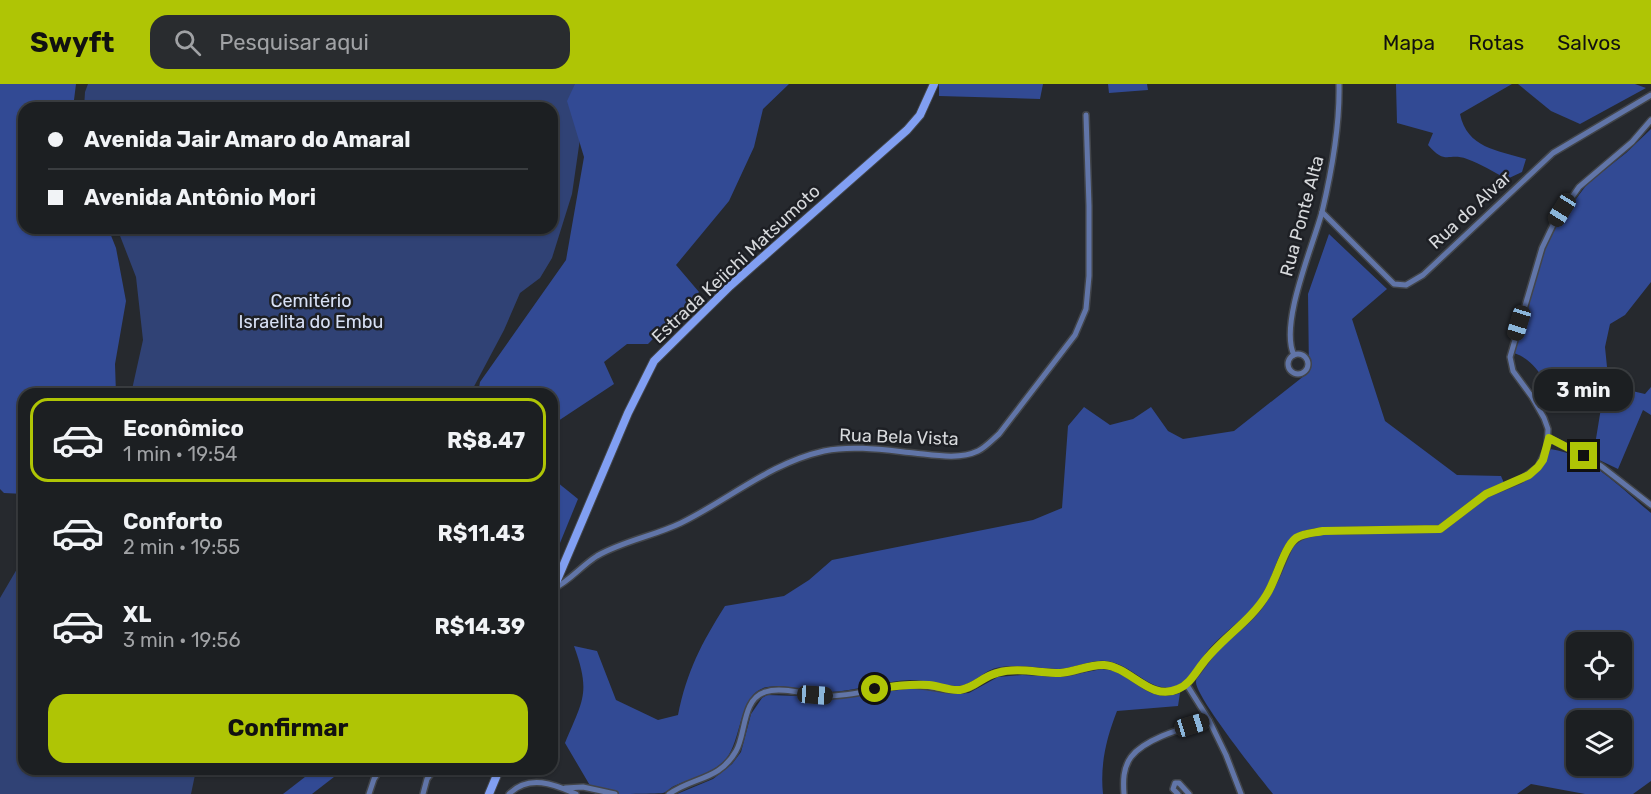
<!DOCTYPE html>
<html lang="pt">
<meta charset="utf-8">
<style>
body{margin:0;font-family:Rubik,sans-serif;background:#292c2f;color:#f1f3f6;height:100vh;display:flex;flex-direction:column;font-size:22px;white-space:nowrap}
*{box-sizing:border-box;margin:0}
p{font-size:20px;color:#a0a2a5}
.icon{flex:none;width:33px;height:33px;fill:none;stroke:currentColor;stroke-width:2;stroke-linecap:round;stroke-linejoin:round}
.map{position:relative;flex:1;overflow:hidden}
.sheet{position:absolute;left:18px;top:304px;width:540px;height:387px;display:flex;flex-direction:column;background:#1c1f22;border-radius:18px;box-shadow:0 2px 4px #0004,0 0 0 2px #3a3d40}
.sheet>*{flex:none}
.banner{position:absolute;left:18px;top:18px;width:540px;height:132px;border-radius:18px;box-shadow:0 2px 4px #0004,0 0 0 2px #3a3d40;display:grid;align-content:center;height:132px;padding:0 30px;background:#1c1f22}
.buttons{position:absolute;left:1566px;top:548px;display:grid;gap:12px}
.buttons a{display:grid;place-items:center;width:66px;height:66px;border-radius:12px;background:#1c1f22;box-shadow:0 2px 4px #0004,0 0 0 2px #3a3d40;font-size:30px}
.end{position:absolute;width:27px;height:27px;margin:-14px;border:8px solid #afc505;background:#111;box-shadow:0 0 0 3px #111}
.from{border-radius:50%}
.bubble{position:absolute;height:42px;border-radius:18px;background:#1c1f22;box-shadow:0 2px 4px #0004,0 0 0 2px #3a3d40;font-size:20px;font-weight:700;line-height:42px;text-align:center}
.car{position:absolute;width:18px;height:36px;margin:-18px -9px;border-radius:8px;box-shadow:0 0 4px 2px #0007;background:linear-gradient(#222 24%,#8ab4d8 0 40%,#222 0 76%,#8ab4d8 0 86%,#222 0)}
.banner b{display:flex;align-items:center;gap:21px;height:57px;font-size:22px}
.banner b+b{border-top:2px solid #3a3d40}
.banner i{width:15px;height:15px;background:#f1f3f6}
ul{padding:10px 0 0;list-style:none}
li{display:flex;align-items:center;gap:18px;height:84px;margin:0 12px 9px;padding:0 18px;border:3px solid transparent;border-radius:18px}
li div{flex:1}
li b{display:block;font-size:22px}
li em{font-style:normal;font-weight:700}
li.on{border-color:#afc505}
li>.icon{width:54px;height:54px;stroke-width:1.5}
.action{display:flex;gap:12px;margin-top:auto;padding:12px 30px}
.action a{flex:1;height:69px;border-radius:18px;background:#afc505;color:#111;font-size:24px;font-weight:700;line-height:69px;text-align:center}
header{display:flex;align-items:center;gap:36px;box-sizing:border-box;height:84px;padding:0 30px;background:#afc505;color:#111}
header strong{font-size:28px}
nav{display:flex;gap:33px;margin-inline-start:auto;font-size:21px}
.search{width:420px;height:54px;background:#292c2f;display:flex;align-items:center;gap:15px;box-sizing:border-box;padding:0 21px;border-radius:18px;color:#a0a2a5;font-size:22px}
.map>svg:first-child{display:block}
.green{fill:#304275}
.forest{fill:#324a94;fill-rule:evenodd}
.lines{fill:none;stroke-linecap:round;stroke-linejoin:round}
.street-casing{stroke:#42454a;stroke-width:8}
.secondary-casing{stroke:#42454a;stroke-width:10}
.street{stroke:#6175a8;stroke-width:5}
.secondary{stroke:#819ff2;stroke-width:8}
.route{stroke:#afc505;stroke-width:8}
.labels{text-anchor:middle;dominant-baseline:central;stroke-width:5;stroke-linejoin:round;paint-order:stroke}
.street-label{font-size:18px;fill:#d7d9dc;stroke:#1d1f24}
.park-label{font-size:18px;fill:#d8e1f6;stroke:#1d1f24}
</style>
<header>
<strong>Swyft</strong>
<div class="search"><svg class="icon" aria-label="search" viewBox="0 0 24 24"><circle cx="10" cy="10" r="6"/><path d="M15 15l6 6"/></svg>Pesquisar aqui</div>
<nav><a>Mapa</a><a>Rotas</a><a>Salvos</a></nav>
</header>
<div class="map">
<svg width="1651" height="710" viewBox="0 0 1651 710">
<rect width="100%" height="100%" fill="#26292e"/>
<g class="green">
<polygon points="88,0 588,0 572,110 552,174 540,194 520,209 504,246 470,310 131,310 143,256 136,193 117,144 552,144 552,24 84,24 85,8"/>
<polygon points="24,473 24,686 196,686 191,710 0,710 0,514"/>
</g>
<g class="forest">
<polygon points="0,0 76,0 73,24 24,24 24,144 108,144 116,164 126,217 115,280 116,310 24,310 24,410 4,409 0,405"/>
<polygon points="575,0 789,0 763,25 754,63 729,117 676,181 699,208 648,260 627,260 604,278 614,300 552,341 552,310 478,310 480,298 566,176 584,73 567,17"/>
<polygon points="939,0 1043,0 1040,15 939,12"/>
<polygon points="1108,0 1147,0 1148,6 1109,9"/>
<path d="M1396,0H1512L1460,30C1467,64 1497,66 1526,75L1522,88L1507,95C1494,88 1481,80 1467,75C1448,68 1446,82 1428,61L1433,49L1397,39Z"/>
<polygon points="1518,0 1635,0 1646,4 1580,40 1551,27"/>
<path d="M1651,45V198L1625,231L1610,240L1605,263L1607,283L1628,306L1645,310L1651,303V331L1643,326L1618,385L1593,373L1601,324L1581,320L1563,326C1550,306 1537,276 1514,269L1545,165L1557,140L1588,99L1626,69Z"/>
<path d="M1329,150L1387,205L1352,235L1385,337L1457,391L1501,392L1504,399L1485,407L1439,442L1322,444C1312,445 1300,446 1292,453C1279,465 1274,489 1266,505C1253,530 1229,543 1210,564C1201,574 1193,592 1182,599C1152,618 1132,574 1099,577C1086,578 1073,584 1059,585C1038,585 1017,579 996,584C981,588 972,603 955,602C940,601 926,596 910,596C883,597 857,607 830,608C809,608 788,600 767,603C739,608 742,656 726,675C713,690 692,694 674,702C670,704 667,708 663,709C655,710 607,710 595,710L565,659C583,616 591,609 574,562L597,567L616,616L658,636L678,631C687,587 701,560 725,522L784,512L809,496L832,476L1033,436L1062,424L1068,342L1084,323L1110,341L1133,335L1151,323L1168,347L1183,355L1234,347L1309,288L1308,210Z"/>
<path d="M1550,365C1589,370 1622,405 1651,429V697L1633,710H1585L1531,700L1517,710H1273C1260,694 1195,612 1196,598C1196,579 1244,545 1256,531C1274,512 1282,486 1293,463C1301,453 1311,452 1323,451L1442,448L1488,413L1531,394L1541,385ZM1576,558H1622V603H1576ZM1576,636H1622V681H1576Z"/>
<polygon points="552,394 578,415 560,459 552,448"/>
<path d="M1102,585C1110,586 1117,587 1124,591C1145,603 1153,618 1180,609L1178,622L1117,627C1106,655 1100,681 1103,710H677L713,695L732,680L741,668L751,630L762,614L767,611L797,612L827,616L913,604L956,610L969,609L998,593L1022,591L1061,593Z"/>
<polygon points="314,686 343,686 312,710 283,710"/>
</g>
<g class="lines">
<g class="street-casing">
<g id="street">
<polyline points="1322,128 1394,200 1406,201 1423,191 1553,69 1651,11"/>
<circle cx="1298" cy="280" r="10"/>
<path d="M1294,271C1279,240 1313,162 1322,128C1332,86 1340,43 1339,0"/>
<polyline points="1549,354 1601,382 1651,421"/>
<path d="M553,505C570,497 581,482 597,472C623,457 654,452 681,439C730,415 770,379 824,367C853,361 885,366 914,369C934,371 959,376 978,367C986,363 992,356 999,350L1075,251L1086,225L1089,192V122L1086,31"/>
<polyline points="1187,601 1209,636"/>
<polyline points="565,704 583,703 615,710"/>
<polyline points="369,710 374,695 380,686"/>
<polyline points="423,710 427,695 434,686"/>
<path d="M509,710C529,690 554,700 576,710"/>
<path d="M669,710C693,693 720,696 736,667C746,650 742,615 765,608C783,602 810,612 828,612C856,612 882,602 909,601C926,600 943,607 959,606C974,605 982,593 995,589C1017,582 1041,590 1063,589C1077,588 1090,581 1103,581C1130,582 1146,614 1173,607C1192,602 1202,579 1214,566C1229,549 1250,537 1262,518C1274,501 1281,480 1290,461C1299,451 1309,449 1323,447L1440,445L1486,410L1520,396L1538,383L1547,364L1548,345L1544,334L1532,313L1513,287L1510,273L1542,164L1554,139L1579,103L1632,58L1651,36"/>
<path d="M1124,710C1123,697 1123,684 1131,673C1145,654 1187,643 1209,636L1226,671L1241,710"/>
<polyline points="1178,710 1173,705 1175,699 1179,699 1189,710"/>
</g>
</g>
<g class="secondary-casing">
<g id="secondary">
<polyline points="552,508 628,329 654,277 730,202 907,46 920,31 934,0"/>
<polyline points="489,710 499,686"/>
</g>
</g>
<use href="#street" class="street"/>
<use href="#secondary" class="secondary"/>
</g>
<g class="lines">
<path class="route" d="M875,605C893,602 910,600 929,601C939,602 950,607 960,606C975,604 983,592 997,589C1017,583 1039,589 1060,589C1075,588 1090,580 1104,581C1131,583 1150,618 1178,605C1190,600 1195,589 1203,579C1222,554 1251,537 1267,510C1276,496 1284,463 1296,454C1304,449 1314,449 1323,447L1440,445L1486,410L1529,391L1538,383L1543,376L1549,354L1584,372"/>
</g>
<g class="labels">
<g class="street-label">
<text transform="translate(1470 126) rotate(-43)">Rua do Alvar</text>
<text transform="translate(1302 132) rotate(-75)">Rua Ponte Alta</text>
<text transform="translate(736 180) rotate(-43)">Estrada Keiichi Matsumoto</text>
<text transform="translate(899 353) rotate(2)">Rua Bela Vista</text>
</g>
<g class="park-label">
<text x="311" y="217">Cemitério<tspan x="311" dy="21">Israelita do Embu</tspan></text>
</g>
</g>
</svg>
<div class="buttons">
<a><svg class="icon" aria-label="locate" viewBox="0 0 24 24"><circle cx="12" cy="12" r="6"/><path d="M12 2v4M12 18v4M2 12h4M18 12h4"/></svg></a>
<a><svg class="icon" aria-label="layers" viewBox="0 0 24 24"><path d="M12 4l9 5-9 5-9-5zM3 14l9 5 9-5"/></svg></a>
</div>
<i class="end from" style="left:875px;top:605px"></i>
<i class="end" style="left:1584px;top:372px"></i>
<div class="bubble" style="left:1534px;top:285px;width:99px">3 min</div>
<i class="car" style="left:1562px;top:126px;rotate:212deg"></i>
<i class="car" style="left:1519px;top:239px;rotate:197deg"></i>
<i class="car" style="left:815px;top:611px;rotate:94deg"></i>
<i class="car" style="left:1192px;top:641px;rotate:73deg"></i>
<div class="banner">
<b><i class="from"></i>Avenida Jair Amaro do Amaral</b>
<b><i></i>Avenida Antônio Mori</b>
</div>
<section class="sheet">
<ul>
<li class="on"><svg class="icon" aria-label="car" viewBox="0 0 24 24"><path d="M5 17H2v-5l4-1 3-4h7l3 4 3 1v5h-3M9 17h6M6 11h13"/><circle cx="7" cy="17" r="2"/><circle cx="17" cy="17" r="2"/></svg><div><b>Econômico</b><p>1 min · 19:54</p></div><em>R$8.47</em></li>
<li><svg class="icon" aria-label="car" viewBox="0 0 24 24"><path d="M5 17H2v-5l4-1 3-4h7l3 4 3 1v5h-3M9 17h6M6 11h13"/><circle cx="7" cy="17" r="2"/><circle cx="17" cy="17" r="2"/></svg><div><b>Conforto</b><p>2 min · 19:55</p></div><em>R$11.43</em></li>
<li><svg class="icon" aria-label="car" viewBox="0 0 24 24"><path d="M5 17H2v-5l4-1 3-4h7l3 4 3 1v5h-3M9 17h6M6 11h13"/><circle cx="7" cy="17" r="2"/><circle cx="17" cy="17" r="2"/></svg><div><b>XL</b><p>3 min · 19:56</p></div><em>R$14.39</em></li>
</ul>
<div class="action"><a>Confirmar</a></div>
</section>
</div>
